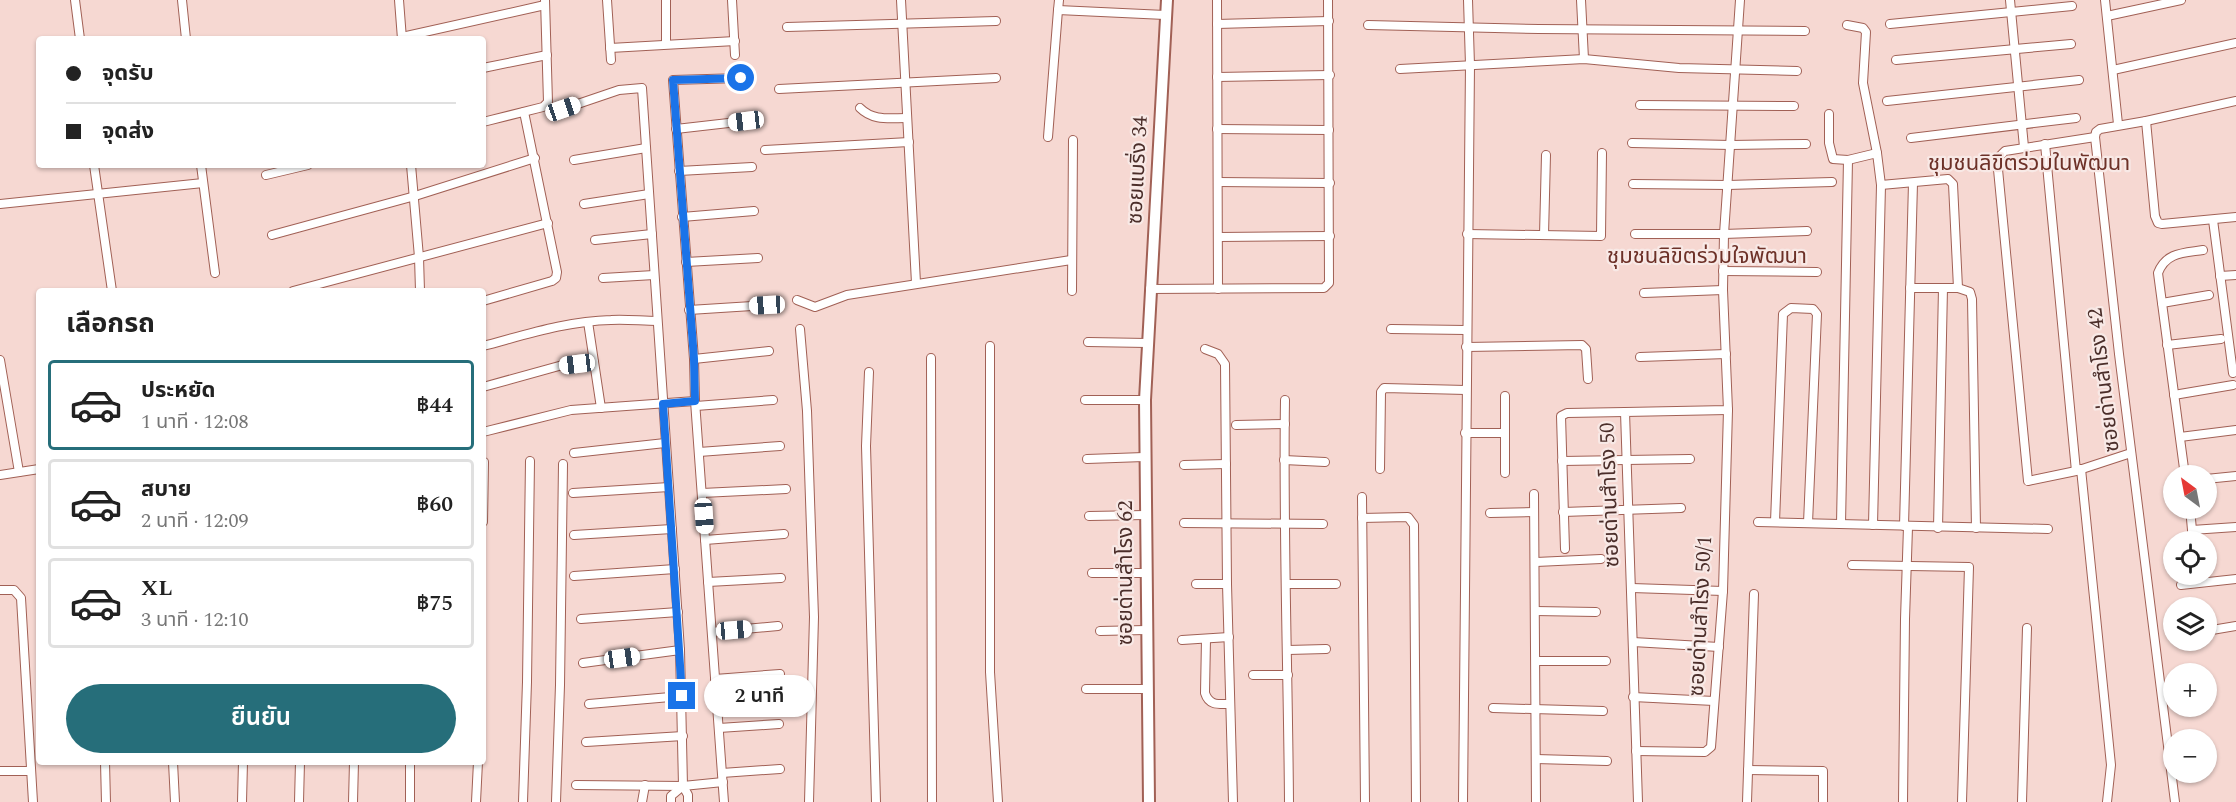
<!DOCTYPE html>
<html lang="th">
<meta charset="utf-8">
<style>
body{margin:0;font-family:Spectral,"Noto Sans Thai",serif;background:#f6f6f6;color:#222;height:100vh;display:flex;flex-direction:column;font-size:22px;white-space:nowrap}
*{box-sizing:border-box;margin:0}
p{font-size:20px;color:#767676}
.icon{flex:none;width:33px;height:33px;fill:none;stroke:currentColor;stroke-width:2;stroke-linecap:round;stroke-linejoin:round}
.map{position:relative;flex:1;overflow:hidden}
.details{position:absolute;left:36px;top:288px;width:450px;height:477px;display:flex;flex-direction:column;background:#fff;border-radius:6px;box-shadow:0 2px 4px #0004}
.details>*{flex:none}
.guide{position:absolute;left:36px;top:36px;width:450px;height:132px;border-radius:6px;box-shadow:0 2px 4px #0004;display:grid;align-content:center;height:132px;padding:0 30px;background:#fff}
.needle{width:39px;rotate:328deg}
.buttons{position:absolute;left:2163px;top:465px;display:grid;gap:12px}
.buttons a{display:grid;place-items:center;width:54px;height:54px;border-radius:50%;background:#fff;box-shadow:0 2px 4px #0004;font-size:30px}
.end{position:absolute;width:27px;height:27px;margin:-14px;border:8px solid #1a73e8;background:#fff;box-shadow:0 0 0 3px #fff}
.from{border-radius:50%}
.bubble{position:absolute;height:42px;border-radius:21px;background:#fff;box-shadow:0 2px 4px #0004;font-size:20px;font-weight:600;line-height:42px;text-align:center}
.car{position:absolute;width:18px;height:36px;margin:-18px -9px;border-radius:8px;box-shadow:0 0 4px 2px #0007;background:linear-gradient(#fff 24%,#345 0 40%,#fff 0 76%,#345 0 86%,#fff 0)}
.guide b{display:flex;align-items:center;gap:21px;height:57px;font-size:22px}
.guide b+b{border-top:2px solid #e0e0e0}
.guide i{width:15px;height:15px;background:#222}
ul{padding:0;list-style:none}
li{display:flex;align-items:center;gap:18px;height:90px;margin:0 12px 9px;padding:0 18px;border:3px solid #e0e0e0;border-radius:6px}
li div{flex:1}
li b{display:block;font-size:22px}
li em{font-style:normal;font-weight:600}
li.selected{border-color:#266e7a}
li>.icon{width:54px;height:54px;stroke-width:1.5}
h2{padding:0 30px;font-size:27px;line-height:72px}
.button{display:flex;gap:12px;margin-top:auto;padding:12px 30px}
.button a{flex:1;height:69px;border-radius:36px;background:#266e7a;color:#fff;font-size:24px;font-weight:600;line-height:69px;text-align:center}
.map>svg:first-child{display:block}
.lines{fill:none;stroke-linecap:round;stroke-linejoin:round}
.street-casing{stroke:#a16055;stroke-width:10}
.secondary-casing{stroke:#a16055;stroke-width:14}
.street{stroke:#fff;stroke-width:8}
.secondary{stroke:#fff;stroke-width:10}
.route{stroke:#1a73e8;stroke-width:8}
.labels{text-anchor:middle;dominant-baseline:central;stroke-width:4.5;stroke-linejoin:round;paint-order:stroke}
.street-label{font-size:21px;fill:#4b2e2a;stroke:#f8e9e6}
.neighbourhood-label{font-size:22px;fill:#6d3128;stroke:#f8e9e6}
</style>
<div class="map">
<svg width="2236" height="802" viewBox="0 0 2236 802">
<rect width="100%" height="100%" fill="#f6d8d2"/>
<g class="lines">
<g class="street-casing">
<g id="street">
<polyline points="75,0 80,39"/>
<polyline points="182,0 186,39"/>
<polyline points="399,0 402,39"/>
<polyline points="607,0 611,60"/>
<polyline points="666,0 666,44"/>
<polyline points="732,0 735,55"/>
<polyline points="901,0 916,283"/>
<polyline points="1217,0 1218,289"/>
<polyline points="1581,0 1584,59"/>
<polyline points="2010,0 2024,147"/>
<polyline points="2105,0 2118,124"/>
<polyline points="1058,10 1059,0"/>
<polyline points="2107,16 2181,0"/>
<polyline points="1217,24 1329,21"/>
<polyline points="1890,24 2072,6"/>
<polyline points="1368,25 1539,29 1805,31"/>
<polyline points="1847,25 1863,28 1866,32 1863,83 1877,153"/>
<polyline points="787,27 996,21"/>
<polyline points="402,37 545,5"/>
<polyline points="610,48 735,41"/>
<polyline points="1896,60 2071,44"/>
<polyline points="483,68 547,55"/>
<polyline points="1400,69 1584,59 1679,68 1797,71"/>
<polyline points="2113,70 2236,43"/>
<polyline points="1217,77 1330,75"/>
<polyline points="779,89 996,78"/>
<polyline points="1887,101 2079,80"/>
<polyline points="1640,105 1794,106"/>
<path d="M860,108C873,121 889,118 906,118"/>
<polyline points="563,109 619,90 642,88 680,650"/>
<polyline points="1829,114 1829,143 1833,159 1848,160 1877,153 1881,185 1873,525"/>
<polyline points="2146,121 2155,216 2158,223 2162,224 2236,217"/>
<polyline points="483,122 543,107 548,102 545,0"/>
<polyline points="676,129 746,121"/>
<polyline points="1217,129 1329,130"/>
<polyline points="1048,137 1058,10 1165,15"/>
<polyline points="2095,137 2005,151 1997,159 2028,481 2076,471 2131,453"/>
<polyline points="1911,138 2076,118"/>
<polyline points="1632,143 1731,145 1806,144"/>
<polyline points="2045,144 2076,471"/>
<polyline points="765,150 909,142"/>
<polyline points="574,160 646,148"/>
<polyline points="94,165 112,291"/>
<polyline points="201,165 215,273"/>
<polyline points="411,165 419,257 420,291"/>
<polyline points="679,171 752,167"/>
<polyline points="266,175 308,165"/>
<polyline points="1218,182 1330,183"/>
<polyline points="1633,184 1728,185 1832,182"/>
<polyline points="1881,185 1948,179 1953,184 1958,288"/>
<polyline points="0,204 203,183"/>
<polyline points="584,204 649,194"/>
<polyline points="682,217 754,211"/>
<polyline points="2213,220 2233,373"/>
<polyline points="1467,234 1601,236 1602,153"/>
<polyline points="1635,234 1724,234 1807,231"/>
<polyline points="272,235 415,196 535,158"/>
<polyline points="1544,235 1546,155"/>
<polyline points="1219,237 1330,236"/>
<polyline points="595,240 652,234"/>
<polyline points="686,262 758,258"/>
<polyline points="1723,271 1817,272"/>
<polyline points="2220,276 2236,275"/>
<polyline points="603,278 654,275"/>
<polyline points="1910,288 1943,288"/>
<polyline points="1150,289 1324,288 1329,283 1328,0"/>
<polyline points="293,291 548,223"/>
<polyline points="1072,291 1073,140"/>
<polyline points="1644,293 1723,290"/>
<polyline points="797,300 815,307 847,295 1071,260"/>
<polyline points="483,301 552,281 556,278 557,272 524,112"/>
<polyline points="2162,303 2209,295"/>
<polyline points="689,310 767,305"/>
<polyline points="588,322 601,408"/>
<polyline points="800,329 807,411 814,617 809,802"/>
<polyline points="1391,329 1466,330"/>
<polyline points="1088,342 1147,343"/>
<polyline points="2167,345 2221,339"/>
<path d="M483,346C525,335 567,321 611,320C626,319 642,321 657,321"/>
<polyline points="990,346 990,672 998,802"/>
<polyline points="1466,347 1582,345 1586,349 1588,379"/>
<polyline points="1205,349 1218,354 1225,364 1227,584 1233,802"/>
<polyline points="1640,357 1726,354"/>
<polyline points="931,358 932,802"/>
<polyline points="694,359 769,351"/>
<polyline points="0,360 19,472"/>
<polyline points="869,372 866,446 876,802"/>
<polyline points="483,387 559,366 594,362"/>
<polyline points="2174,395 2233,385"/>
<polyline points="1505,396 1505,473"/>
<polyline points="1085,400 1145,400"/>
<path d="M1285,400C1283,534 1288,668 1289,802"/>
<polyline points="696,406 773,400"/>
<polyline points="1236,425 1285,424"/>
<polyline points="483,432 571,410 695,401"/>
<polyline points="1465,433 1505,433"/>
<polyline points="2180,437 2236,430"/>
<polyline points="699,452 780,446"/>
<polyline points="574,453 665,443"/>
<polyline points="1087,459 1144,457"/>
<polyline points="1284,460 1325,462"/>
<polyline points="1562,461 1690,459"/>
<polyline points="1184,465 1226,464"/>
<polyline points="1380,469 1381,392 1384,388 1466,390"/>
<polyline points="2081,469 2111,765 2107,802"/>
<polyline points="0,475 39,469"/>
<path d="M2185,476L2158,273C2166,252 2184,253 2203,250"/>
<polyline points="2206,479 2236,476"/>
<polyline points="573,493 669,487"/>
<polyline points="702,493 786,489"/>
<polyline points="1534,494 1536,802"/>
<polyline points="1362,497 1365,802"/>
<polyline points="2190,508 2192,530"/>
<polyline points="1563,512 1681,508"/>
<polyline points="1490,513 1534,512"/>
<polyline points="1089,516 1145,515"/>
<polyline points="1362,518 1408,517 1414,525 1416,802"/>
<polyline points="483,522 484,462"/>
<polyline points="1758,522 2048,529"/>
<polyline points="1775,522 1783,314 1791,308 1813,309 1817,314 1808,523"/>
<polyline points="1184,523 1323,524"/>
<polyline points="1841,524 1848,160"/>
<polyline points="1904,526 1913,183"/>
<polyline points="1938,528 1943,288 1958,288 1970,292 1972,299 1976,528"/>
<polyline points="574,535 672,529"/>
<polyline points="705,540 784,534"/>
<polyline points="2194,542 2192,530 2236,527"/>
<polyline points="1565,549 1561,416 1567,413 1625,412"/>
<polyline points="1536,562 1601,559"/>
<polyline points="1852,565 1969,567 1962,802"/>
<polyline points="1092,573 1146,573"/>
<polyline points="574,576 675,569"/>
<polyline points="708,582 781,578"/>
<polyline points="1196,584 1227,584"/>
<polyline points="1286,584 1336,584"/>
<polyline points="2181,585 2236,579"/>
<polyline points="1632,588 1723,591"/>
<polyline points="0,590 14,590 21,598 33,802"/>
<polyline points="1535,611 1596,612"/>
<polyline points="581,619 678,612"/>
<polyline points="1100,631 1146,630"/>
<polyline points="2206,631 2236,626"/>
<polyline points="712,632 778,626"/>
<path d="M1206,639L1205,693C1209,706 1219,704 1230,704"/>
<polyline points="1182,640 1229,637"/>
<polyline points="1633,642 1719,647"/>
<polyline points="1288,650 1326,649"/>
<polyline points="1536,661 1606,661"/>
<polyline points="583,663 680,650 683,786 688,795 688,802"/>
<polyline points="1253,675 1288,675"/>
<polyline points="715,679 780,674"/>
<polyline points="1086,689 1146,689"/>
<polyline points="1633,697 1714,701"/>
<polyline points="589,704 682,696"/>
<polyline points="1493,708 1603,711"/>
<polyline points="719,728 779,724"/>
<polyline points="586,742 683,736"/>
<polyline points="1636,751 1705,752 1711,747 1723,591 1728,410"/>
<polyline points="1536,759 1607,761"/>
<polyline points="105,762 106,802"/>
<polyline points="173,762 175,802"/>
<polyline points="410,762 410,802"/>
<polyline points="1748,770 1823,771 1823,802"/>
<polyline points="0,771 31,771"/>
<polyline points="722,773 780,769"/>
<polyline points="576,785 683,786 723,782"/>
<polyline points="242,802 243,762"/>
<polyline points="299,802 300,762"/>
<polyline points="353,802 354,762"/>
<polyline points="476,802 478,762"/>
<polyline points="523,802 527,682 530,461"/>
<polyline points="556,802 560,685 563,464"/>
<polyline points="642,802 645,785"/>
<polyline points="671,802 671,796 683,786"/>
<polyline points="724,802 695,401 694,359 673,80 741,78"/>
<polyline points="1463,802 1470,65 1468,0"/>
<polyline points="1638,802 1625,412 1728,410 1723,290 1724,234 1740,0"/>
<polyline points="1747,802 1754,594"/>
<polyline points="1903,802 1905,619 1908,527"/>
<polyline points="2022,802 2027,628"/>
<polyline points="2175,802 2119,354 2095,137 2096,132 2100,129 2146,121 2236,101"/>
</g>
</g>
<g class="secondary-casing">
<polyline id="secondary" points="1149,802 1145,400 1167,0"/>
</g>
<use href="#street" class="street"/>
<use href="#secondary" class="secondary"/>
</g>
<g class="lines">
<polyline class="route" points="682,696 663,404 695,401 694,359 673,80 741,78"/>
</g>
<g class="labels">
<g class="street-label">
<text transform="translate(1138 170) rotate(-87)">ซอยแบริ่ง 34</text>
<text transform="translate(2104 380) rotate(-97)">ซอยด่านสำโรง 42</text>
<text transform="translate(1610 495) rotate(-92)">ซอยด่านสำโรง 50</text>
<text transform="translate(1126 573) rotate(-90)">ซอยด่านสำโรง 62</text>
<text transform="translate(1701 616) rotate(-87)">ซอยด่านสำโรง 50/1</text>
</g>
<g class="neighbourhood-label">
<text x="2029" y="163">ชุมชนลิขิตร่วมในพัฒนา</text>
<text x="1707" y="256">ชุมชนลิขิตร่วมใจพัฒนา</text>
</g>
</g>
</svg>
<div class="buttons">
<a><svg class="needle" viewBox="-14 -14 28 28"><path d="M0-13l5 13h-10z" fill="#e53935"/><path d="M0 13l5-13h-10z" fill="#767676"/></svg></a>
<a><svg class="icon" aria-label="locate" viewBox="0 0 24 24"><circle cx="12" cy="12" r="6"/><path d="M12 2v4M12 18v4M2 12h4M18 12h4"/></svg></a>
<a><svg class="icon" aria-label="layers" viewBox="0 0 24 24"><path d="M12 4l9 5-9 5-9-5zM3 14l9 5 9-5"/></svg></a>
<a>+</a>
<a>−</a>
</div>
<i class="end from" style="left:741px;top:78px"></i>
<i class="end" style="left:682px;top:696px"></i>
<div class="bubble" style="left:704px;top:675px;width:111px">2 นาที</div>
<i class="car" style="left:563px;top:109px;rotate:71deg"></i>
<i class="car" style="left:746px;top:121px;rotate:263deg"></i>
<i class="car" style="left:767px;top:305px;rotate:267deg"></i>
<i class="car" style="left:577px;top:364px;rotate:263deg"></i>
<i class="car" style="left:704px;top:516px;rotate:176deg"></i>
<i class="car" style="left:734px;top:630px;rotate:85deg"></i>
<i class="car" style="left:622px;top:658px;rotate:82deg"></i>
<div class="guide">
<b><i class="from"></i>จุดรับ</b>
<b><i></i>จุดส่ง</b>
</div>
<section class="details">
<h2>เลือกรถ</h2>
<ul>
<li class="selected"><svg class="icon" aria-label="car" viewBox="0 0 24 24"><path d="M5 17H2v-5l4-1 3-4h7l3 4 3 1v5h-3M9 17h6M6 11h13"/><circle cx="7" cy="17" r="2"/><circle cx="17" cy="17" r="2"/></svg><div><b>ประหยัด</b><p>1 นาที · 12:08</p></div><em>฿44</em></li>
<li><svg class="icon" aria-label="car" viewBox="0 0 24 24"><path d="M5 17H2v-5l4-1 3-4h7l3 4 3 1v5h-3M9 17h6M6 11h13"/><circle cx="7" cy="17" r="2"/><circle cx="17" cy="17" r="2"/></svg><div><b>สบาย</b><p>2 นาที · 12:09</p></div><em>฿60</em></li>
<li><svg class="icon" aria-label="car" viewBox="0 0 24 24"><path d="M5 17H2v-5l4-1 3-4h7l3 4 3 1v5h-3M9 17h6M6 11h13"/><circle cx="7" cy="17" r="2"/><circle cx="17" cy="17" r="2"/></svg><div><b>XL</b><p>3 นาที · 12:10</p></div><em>฿75</em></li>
</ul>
<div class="button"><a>ยืนยัน</a></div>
</section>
</div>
